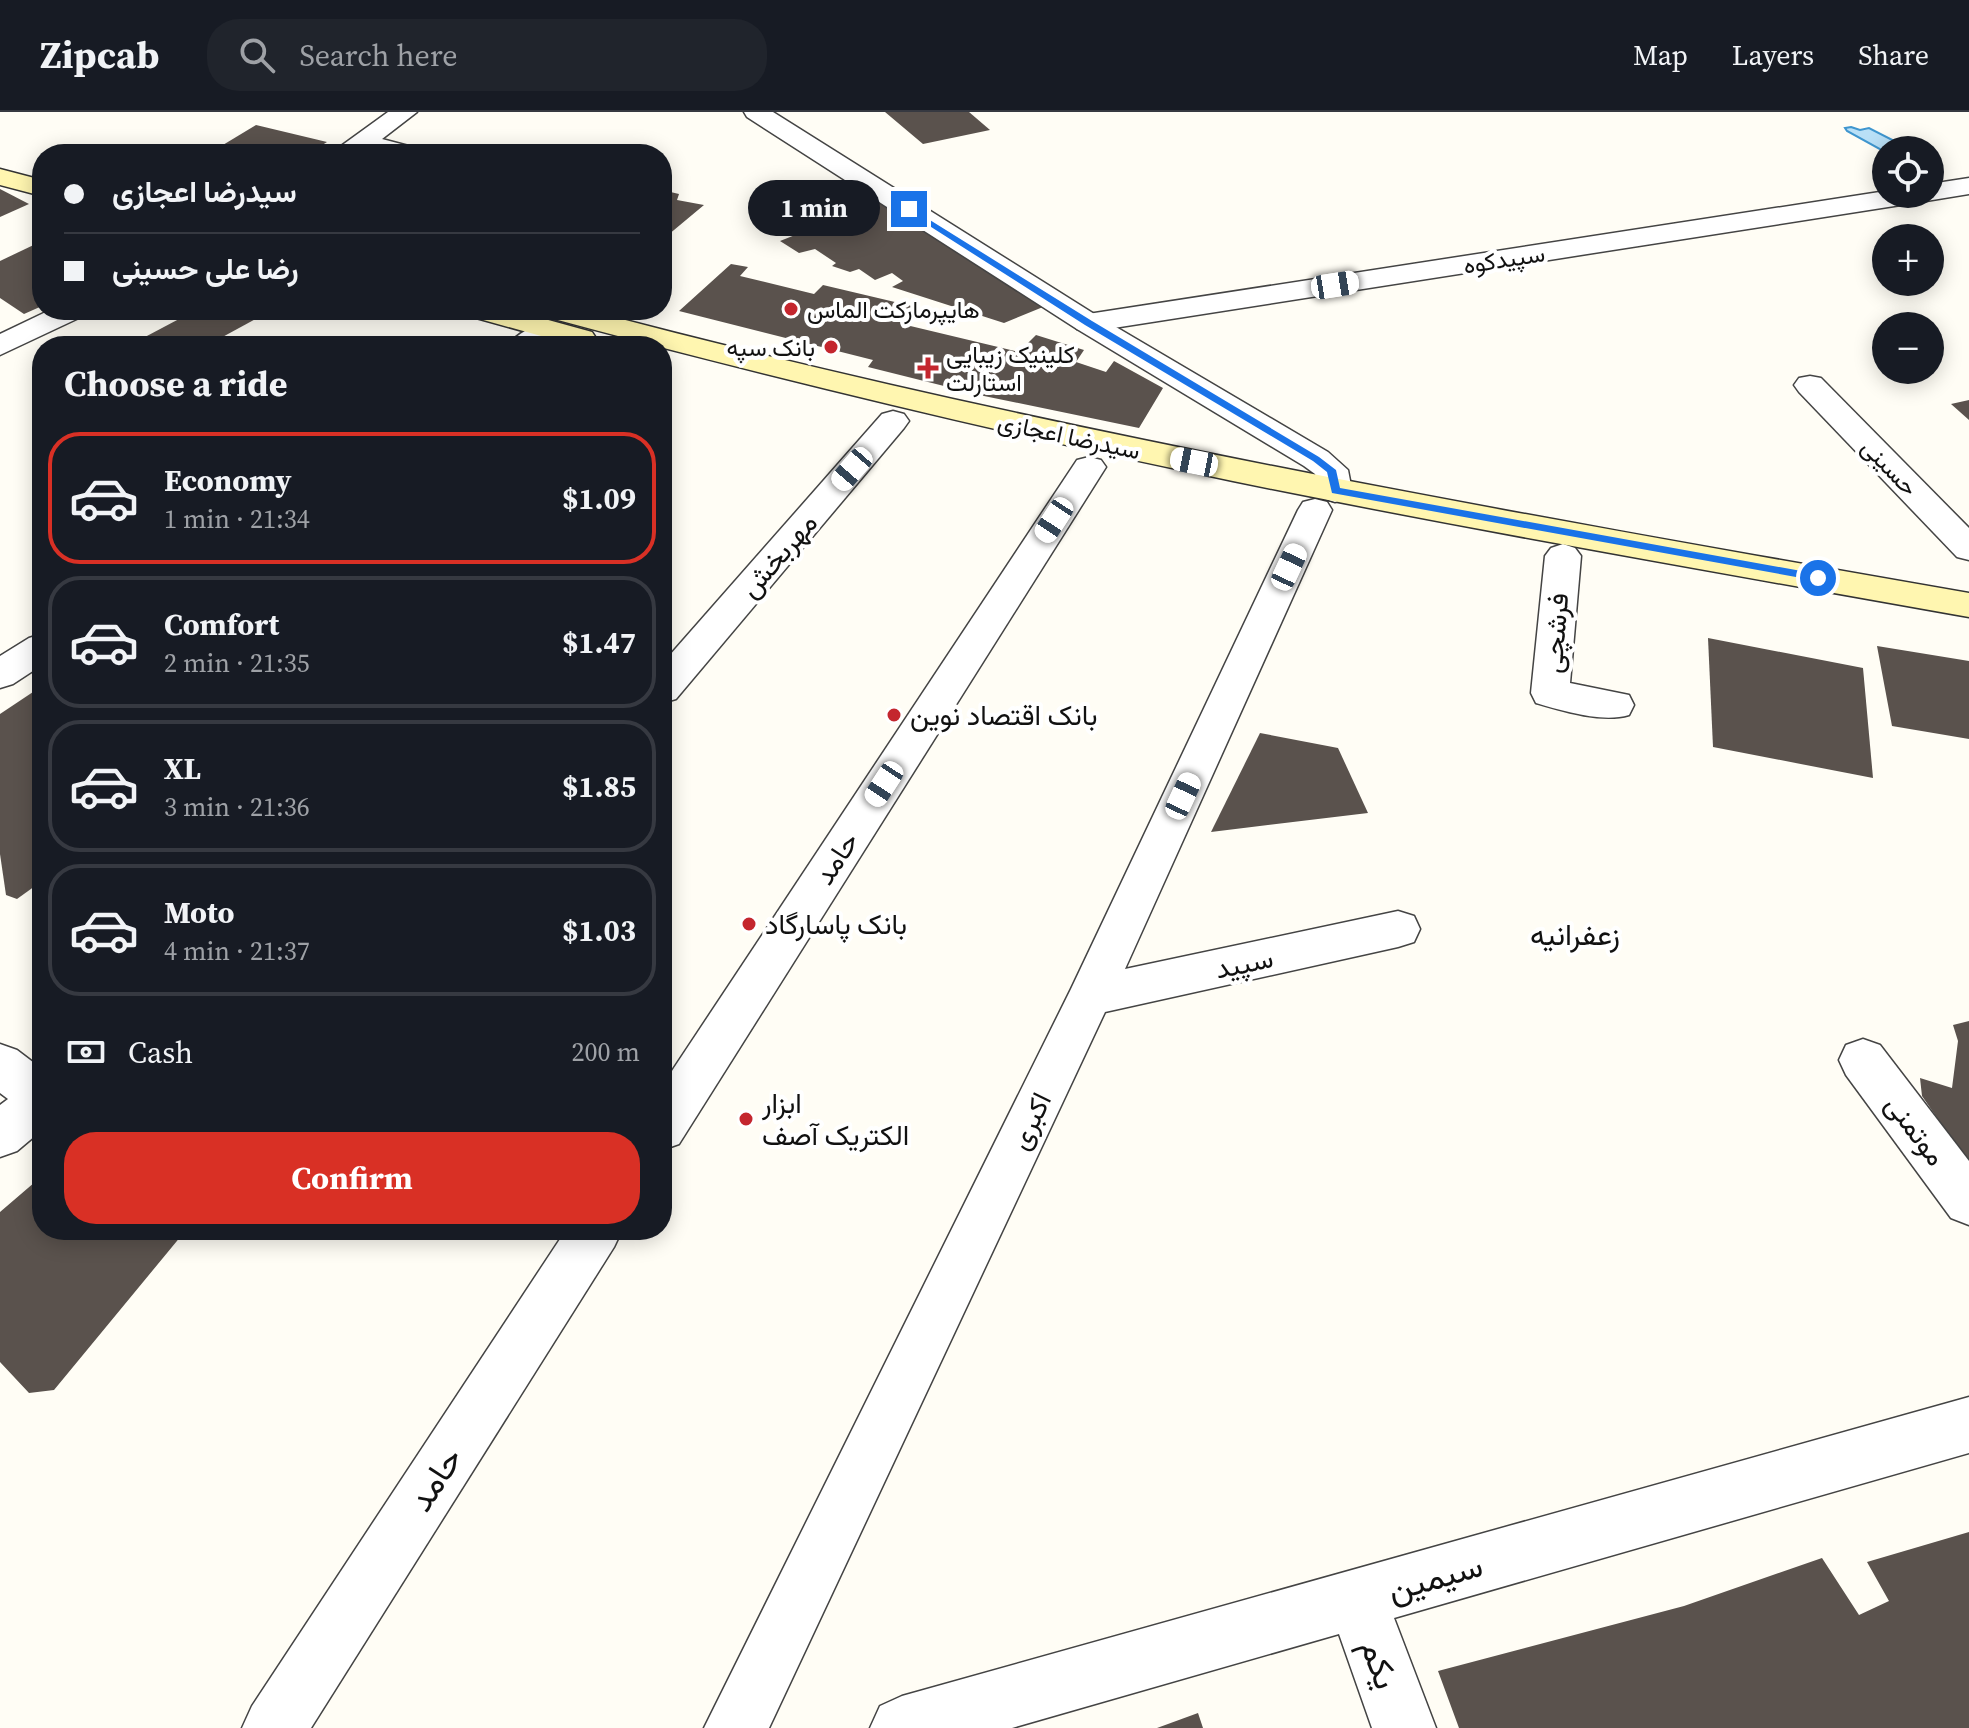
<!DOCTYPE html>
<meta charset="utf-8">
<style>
body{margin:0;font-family:"Source Serif 4",Vazirmatn,serif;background:#20242c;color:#f1f3f6;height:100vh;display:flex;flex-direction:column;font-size:30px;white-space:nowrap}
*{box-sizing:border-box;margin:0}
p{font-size:26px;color:#9ea1a6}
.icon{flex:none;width:44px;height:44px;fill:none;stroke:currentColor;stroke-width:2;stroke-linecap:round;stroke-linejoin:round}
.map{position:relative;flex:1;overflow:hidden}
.panel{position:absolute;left:32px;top:224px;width:640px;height:904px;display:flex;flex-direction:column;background:#171b24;border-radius:32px;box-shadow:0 4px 20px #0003}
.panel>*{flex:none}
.top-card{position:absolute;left:32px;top:32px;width:640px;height:176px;border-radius:32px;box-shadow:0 4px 20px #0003;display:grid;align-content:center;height:176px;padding:0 32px;background:#171b24}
.tools{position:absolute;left:1872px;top:24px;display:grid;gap:16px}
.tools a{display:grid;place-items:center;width:72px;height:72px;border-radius:50%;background:#171b24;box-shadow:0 4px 20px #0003;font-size:40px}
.end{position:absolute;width:36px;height:36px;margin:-18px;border:10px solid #1a73e8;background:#fff;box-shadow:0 0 0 4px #fff}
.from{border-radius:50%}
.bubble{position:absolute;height:56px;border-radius:28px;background:#171b24;box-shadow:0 4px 20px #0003;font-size:26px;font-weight:700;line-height:56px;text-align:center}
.car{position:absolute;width:24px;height:48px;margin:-24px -12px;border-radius:10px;box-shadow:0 0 6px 2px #0007;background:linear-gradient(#fff 24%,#345 0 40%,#fff 0 76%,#345 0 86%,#fff 0)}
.top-card b{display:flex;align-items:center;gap:28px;height:76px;font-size:30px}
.top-card b+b{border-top:2px solid #363941}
.top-card i{width:20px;height:20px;background:#f1f3f6}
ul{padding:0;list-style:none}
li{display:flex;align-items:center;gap:24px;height:132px;margin:0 16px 12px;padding:0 16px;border:4px solid #363941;border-radius:32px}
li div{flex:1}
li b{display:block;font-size:30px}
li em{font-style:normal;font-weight:700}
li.current{border-color:#d93025}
li>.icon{width:72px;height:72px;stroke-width:1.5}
h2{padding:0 32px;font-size:36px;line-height:96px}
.pay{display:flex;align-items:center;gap:20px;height:88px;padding:0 32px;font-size:30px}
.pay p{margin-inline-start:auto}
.button{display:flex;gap:16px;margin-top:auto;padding:16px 32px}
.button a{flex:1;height:92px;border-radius:32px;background:#d93025;color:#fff;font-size:32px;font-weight:700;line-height:92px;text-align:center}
header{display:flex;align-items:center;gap:48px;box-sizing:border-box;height:112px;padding:0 40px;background:#171b24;border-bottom:2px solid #363941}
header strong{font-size:38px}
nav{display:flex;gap:44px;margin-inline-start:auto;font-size:28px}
.search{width:560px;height:72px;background:#20242c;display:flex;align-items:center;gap:20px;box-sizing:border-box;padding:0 28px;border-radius:32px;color:#9ea1a6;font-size:30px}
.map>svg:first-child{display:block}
.water{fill:#b9e0f7;stroke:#3f96cf;stroke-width:2}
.building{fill:#5a524d}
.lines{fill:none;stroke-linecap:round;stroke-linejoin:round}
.minor-casing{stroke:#444;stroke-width:3}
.tertiary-casing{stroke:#444;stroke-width:3}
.secondary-casing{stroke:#333;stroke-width:3}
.minor{fill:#fff;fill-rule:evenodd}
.tertiary{fill:#fff;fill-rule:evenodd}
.secondary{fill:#fff6b0;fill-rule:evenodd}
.route{fill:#1a73e8}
.poi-dot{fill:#c4262e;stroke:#fff;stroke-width:3}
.labels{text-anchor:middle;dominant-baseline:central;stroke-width:8;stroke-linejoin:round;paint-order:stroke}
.far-street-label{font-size:24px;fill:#111;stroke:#fff}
.far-poi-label{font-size:24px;fill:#111;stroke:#fff;text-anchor:start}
.street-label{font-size:28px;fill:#111;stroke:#fff}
.poi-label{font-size:28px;fill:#111;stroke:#fff;text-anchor:start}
.neighbourhood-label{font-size:30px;fill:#111;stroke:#fff}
.near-street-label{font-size:34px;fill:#111;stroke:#fff}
</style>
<header>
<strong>Zipcab</strong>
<div class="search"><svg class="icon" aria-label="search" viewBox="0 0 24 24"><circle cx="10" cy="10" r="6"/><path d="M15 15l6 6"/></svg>Search here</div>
<nav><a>Map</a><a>Layers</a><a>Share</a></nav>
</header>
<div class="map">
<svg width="1969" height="1616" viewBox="0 0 1969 1616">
<rect width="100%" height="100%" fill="#fffdf5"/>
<polygon class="water" points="1851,15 1860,18 1869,16 1906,35 1885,40 1847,19 1845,16"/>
<g class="building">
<polygon points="885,0 969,0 990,18 923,32"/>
<polygon points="256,13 327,30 308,42 208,42"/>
<polygon points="0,77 29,92 0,105"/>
<polygon points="662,78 679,82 677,88 704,93 668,123 662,121"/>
<polygon points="878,90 1043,195 1004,211 892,175 903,169 892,161 875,168 859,157 850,160 832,154 836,151 815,137 799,141 780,129"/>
<polygon points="42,129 42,194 24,202 0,186 0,149"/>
<polygon points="731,152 748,155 740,164 814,182 823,173 916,195 902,212 1019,240 1036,223 1084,238 1076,250 1106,260 1114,249 1163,276 1139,316 984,284 868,255 873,248 679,199"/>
<polygon points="196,198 272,198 206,234 170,234 145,225"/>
<polygon points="1969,288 1969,308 1951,292"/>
<polygon points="1708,526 1863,556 1873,666 1713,635"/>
<polygon points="1877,534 1969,549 1969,627 1892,614"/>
<polygon points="42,574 42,769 17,787 6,783 0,742 0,602"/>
<polygon points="1260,621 1338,636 1368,701 1211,720"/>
<polygon points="1969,909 1969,1052 1922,984 1920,966 1952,976 1958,929 1953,913"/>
<polygon points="42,1064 42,1118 186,1118 54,1278 29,1281 0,1250 0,1100"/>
<polygon points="1969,1420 1969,1616 1459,1616 1438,1559 1684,1494 1822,1446 1859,1503 1889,1489 1867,1450"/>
<polygon points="1198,1601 1203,1616 1157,1616"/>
</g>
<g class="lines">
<g class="minor-casing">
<g id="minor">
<polygon points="388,0 417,0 382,27 420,37 424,42 379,42 365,39 360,42 330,42"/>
<polygon points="1969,66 1969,82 1920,90 1088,220 1077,217 1073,211 1077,205 1088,202 1886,79 1886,82 1930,82 1930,72"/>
<polygon points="50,198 88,198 83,204 0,243 0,222"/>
<path d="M549,209L560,212L564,218L544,234H508C517,221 534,213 549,209Z"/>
<polygon points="1810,264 1821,266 1969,416 1969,448 1957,445 1799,280 1794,273 1799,266"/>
<polygon points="893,299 904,302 909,309 904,316 676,587 662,591 662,552 882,302"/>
<polygon points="1089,345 1101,348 1106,355 679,1032 662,1038 662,974 1077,348"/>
<polygon points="1315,387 1327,390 1332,398 1125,857 1398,799 1414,804 1420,817 1414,830 1398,835 1105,900 769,1616 704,1616 1071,877 1298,398 1303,390"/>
<path d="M1563,432L1575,436L1581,444L1570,571L1629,583L1634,593L1629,603C1602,611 1563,599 1536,591L1531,581L1545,444L1551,436Z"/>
<polygon points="42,522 42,553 13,572 0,576 0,544 29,526"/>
<polygon points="1863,927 1880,933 1969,1049 1969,1113 1951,1106 1846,963 1839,948 1846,933"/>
<polygon points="0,932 17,938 42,957 42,1018 17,1039 0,1045 0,993 8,987 0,981"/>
<polygon points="566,1118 622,1118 614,1135 311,1616 242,1616 252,1594"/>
<polygon points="1969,1285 1969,1341 1394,1506 1436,1616 1372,1616 1339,1522 1012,1616 870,1616 880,1594 902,1584"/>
</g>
</g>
<g class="tertiary-casing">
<polygon id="tertiary" points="744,0 773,0 1099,205 1328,340 1348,358 1352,379 1347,386 1335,390 1323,386 1315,362 1304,354 1077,217 747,5"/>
</g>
<g class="secondary-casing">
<g id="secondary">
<polygon points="0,57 42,68 42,84 0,73"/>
<polygon points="464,198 512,198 592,220 596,226 592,232 577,234 469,204"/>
<path d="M538,198H587C1043,319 1505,400 1969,481V505C1723,461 1478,419 1233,369C1001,321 769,265 543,204Z"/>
</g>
</g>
<use href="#minor" class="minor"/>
<use href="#tertiary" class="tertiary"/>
<use href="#secondary" class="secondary"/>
</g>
<polygon class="route" points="909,95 1092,209 1319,345 1336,358 1340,376 1818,462 1823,466 1818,469 1332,381 1327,360 1313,349 1085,213 906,99"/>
<g class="poi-dot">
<circle cx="791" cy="197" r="8"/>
<circle cx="831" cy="235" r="8"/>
<path d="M924 244h8v8h8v8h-8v8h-8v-8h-8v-8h8z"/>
<circle cx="894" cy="603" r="8"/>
<circle cx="749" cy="812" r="8"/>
<circle cx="746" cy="1007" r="8"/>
</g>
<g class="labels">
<g class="far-street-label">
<text transform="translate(1504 147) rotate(-9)">سپیدکوه</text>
<text transform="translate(1069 324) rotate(12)">سیدرضا اعجازی</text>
<text transform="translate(1890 355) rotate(46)">حسینی</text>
</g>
<g class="far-poi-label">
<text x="807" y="197">هایپرمارکت الماس</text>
<text x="815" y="235" text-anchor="end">بانک سپه</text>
<text x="946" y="242">کلینیک زیبایی<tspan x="946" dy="28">استارلت</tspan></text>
</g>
<g class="street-label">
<text transform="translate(778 443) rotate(-49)">مهربخش</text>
<text transform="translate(1555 521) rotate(-85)">فرشچی</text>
<text transform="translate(836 746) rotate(-57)">حامد</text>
<text transform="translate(1244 851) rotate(-12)">سپید</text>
<text transform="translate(1030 1009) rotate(-64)">اکبری</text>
<text transform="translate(1916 1018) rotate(53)">موتمنی</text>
</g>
<g class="poi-label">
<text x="910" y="603">بانک اقتصاد نوین</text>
<text x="765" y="812">بانک پاسارگاد</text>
<text x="762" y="991">ابزار<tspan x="762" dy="32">الکتریک آصف</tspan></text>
</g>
<g class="neighbourhood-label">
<text x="1575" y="822">زعفرانیه</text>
</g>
<g class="near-street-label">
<text transform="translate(435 1367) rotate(-57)">حامد</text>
<text transform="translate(1435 1465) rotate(-16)">سیمین</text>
<text transform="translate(1380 1552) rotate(70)">یکم</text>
</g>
</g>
</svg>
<div class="tools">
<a><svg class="icon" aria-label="locate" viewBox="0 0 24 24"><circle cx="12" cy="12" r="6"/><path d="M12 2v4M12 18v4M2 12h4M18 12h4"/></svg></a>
<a>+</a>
<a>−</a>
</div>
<i class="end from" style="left:1818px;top:466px"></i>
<i class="end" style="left:909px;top:97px"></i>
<div class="bubble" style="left:748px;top:68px;width:132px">1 min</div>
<i class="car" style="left:1335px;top:173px;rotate:81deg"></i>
<i class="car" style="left:1194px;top:350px;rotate:281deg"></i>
<i class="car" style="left:852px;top:357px;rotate:221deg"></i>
<i class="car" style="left:1054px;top:408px;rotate:213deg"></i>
<i class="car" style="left:1289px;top:455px;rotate:25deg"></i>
<i class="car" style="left:884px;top:672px;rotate:213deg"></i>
<i class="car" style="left:1183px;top:684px;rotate:25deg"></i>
<div class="top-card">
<b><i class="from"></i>سیدرضا اعجازی</b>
<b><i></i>رضا علی حسینی</b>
</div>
<section class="panel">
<h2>Choose a ride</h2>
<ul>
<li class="current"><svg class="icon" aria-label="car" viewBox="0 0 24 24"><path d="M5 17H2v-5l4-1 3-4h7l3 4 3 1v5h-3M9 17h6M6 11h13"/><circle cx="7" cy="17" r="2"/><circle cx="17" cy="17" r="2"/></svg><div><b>Economy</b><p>1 min · 21:34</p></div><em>$1.09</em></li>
<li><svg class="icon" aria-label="car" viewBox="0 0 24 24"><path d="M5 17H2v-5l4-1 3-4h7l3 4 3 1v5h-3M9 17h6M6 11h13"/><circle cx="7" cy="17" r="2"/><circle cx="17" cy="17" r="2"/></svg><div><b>Comfort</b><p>2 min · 21:35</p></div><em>$1.47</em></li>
<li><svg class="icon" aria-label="car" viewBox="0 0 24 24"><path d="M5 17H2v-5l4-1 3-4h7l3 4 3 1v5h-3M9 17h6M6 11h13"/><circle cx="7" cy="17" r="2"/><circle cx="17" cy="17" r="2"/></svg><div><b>XL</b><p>3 min · 21:36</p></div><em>$1.85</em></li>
<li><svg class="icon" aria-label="car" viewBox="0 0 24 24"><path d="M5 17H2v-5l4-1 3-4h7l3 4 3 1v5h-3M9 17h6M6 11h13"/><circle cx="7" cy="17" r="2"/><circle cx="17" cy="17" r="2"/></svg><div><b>Moto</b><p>4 min · 21:37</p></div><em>$1.03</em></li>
</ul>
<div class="pay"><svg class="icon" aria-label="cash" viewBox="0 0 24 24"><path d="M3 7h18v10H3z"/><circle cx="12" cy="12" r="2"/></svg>Cash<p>200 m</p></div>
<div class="button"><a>Confirm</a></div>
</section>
</div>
